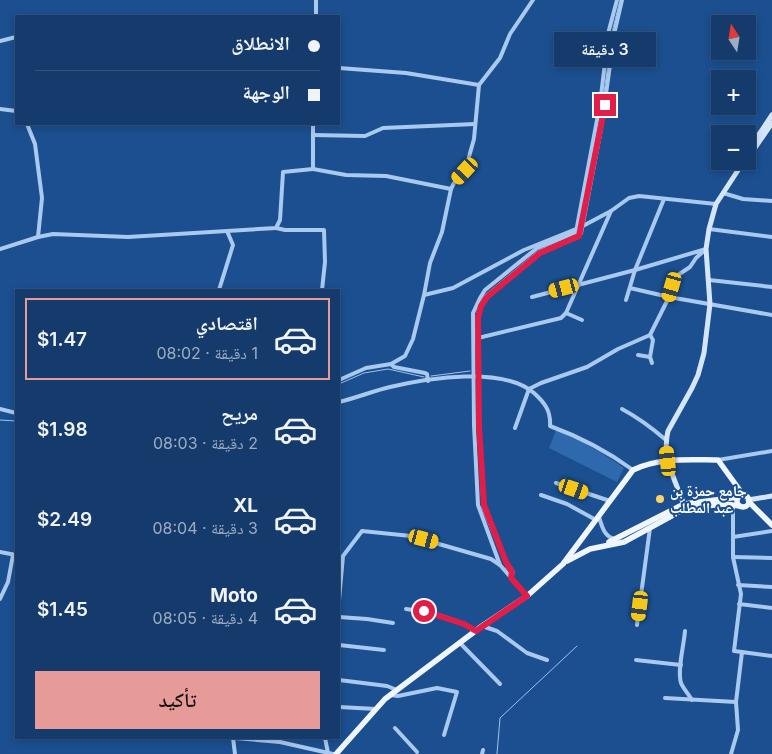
<!DOCTYPE html>
<html lang="ar">
<meta charset="utf-8">
<style>
body{margin:0;font-family:Inter,"Noto Naskh Arabic",sans-serif;background:#214673;color:#f1f3f6;direction:rtl;height:100vh;display:flex;flex-direction:column;font-size:19px;white-space:nowrap}
*{box-sizing:border-box;margin:0}
p{font-size:16px;color:#9dadc1}
.icon{flex:none;width:28px;height:28px;fill:none;stroke:currentColor;stroke-width:2;stroke-linecap:round;stroke-linejoin:round}
.map{position:relative;flex:1;overflow:hidden;direction:ltr}
.panel{position:absolute;left:15px;top:289px;width:325px;height:450px;display:flex;flex-direction:column;background:#143b6b;border-radius:0px;box-shadow:0 2px 8px #0003,0 0 0 1px #33557e;direction:rtl}
.panel>*{flex:none}
.guide{position:absolute;left:15px;top:15px;width:325px;height:110px;border-radius:0px;box-shadow:0 2px 8px #0003,0 0 0 1px #33557e;direction:rtl;display:grid;align-content:center;height:110px;padding:0 20px;background:#143b6b}
.needle{width:32px;rotate:348deg}
.tools{position:absolute;left:711px;top:15px;display:grid;gap:10px}
.tools a{display:grid;place-items:center;width:45px;height:45px;border-radius:0px;background:#143b6b;box-shadow:0 2px 8px #0003,0 0 0 1px #33557e;font-size:25px}
.end{position:absolute;width:22px;height:22px;margin:-11px;border:6px solid #e11d48;background:#fff;box-shadow:0 0 0 2px #fff}
.from{border-radius:50%}
.bubble{position:absolute;height:35px;border-radius:0px;background:#143b6b;box-shadow:0 2px 8px #0003,0 0 0 1px #33557e;font-size:16px;font-weight:600;line-height:35px;text-align:center;direction:rtl}
.car{position:absolute;width:15px;height:30px;margin:-15px -8px;border-radius:6px;box-shadow:0 0 4px 1px #0007;background:linear-gradient(#f5c518 24%,#345 0 40%,#f5c518 0 76%,#345 0 86%,#f5c518 0)}
.guide b{display:flex;align-items:center;gap:18px;height:48px;font-size:19px}
.guide b+b{border-top:1px solid #33557e}
.guide i{width:12px;height:12px;background:#f1f3f6}
ul{padding:9px 0 0;list-style:none}
li{display:flex;align-items:center;gap:15px;height:82px;margin:0 10px 8px;padding:0 10px;border:2px solid transparent;border-radius:0px}
li div{flex:1}
li b{display:block;font-size:19px}
li em{font-style:normal;font-weight:600}
li.current{border-color:#e69b98}
li>.icon{width:45px;height:45px;stroke-width:1.5}
.cta{display:flex;gap:10px;margin-top:auto;padding:10px 20px}
.cta a{flex:1;height:58px;border-radius:0px;background:#e69b98;color:#111;font-size:20px;font-weight:600;line-height:58px;text-align:center}
.map>svg:first-child{display:block}
.green{fill:#2e69ad}
.lines{fill:none;stroke-linecap:round;stroke-linejoin:round}
.stream{stroke:#9cc4f0;stroke-width:1}
.street{stroke:#a9c9ee;stroke-width:4}
.secondary{stroke:#d6e6fa;stroke-width:5}
.primary{stroke:#f0f6ff;stroke-width:5.5}
.route{stroke:#e11d48;stroke-width:6}
.poi-dot{fill:#ffd166;stroke:#1b4f8f;stroke-width:2}
.labels{text-anchor:middle;dominant-baseline:central;stroke-width:4;stroke-linejoin:round;paint-order:stroke}
.poi-label{font-size:15px;font-weight:bold;fill:#fff;stroke:#1b4f8f;text-anchor:start}
</style>
<div class="map">
<svg width="772" height="754" viewBox="0 0 772 754">
<rect width="100%" height="100%" fill="#1b4f8f"/>
<path class="green" d="M556,430C581,440 603,453 624,468L617,482L549,448Z"/>
<g class="lines">
<g class="stream">
<polyline points="603,100 613,28 620,0"/>
<polyline points="585,192 602,109"/>
<path d="M477,358C476,336 471,313 485,295L539,250L577,233"/>
<polyline points="431,376 470,371"/>
<polyline points="339,384 364,373 388,369 424,377"/>
<polyline points="477,402 482,508 507,569"/>
<polyline points="0,420 16,421"/>
<polyline points="497,754 500,718 577,646"/>
</g>
<g class="street">
<polyline points="316,0 316,16"/>
<polyline points="0,41 16,37"/>
<polyline points="339,68 406,73 479,85 500,58 510,34 533,0"/>
<polyline points="0,109 16,111"/>
<polyline points="27,124 35,144 42,198 38,237"/>
<polyline points="313,135 365,136 383,128 475,124"/>
<polyline points="313,169 346,175 386,176 451,189"/>
<polyline points="723,193 743,199 772,201"/>
<polyline points="276,228 285,230 324,230 325,262 322,290"/>
<polyline points="709,229 772,237"/>
<polyline points="0,249 38,237 53,234 128,237 276,228 280,220 283,172 313,169 313,124"/>
<polyline points="709,280 772,287"/>
<polyline points="630,288 669,297 772,315"/>
<polyline points="219,290 233,245 227,231"/>
<polyline points="424,295 430,263 442,232 451,189 454,183 465,171 474,139 479,85"/>
<polyline points="626,300 635,270 664,199"/>
<polyline points="566,313 582,320"/>
<polyline points="650,335 653,340 650,357 652,363"/>
<polyline points="478,338 561,318 566,313 611,211"/>
<polyline points="638,355 650,357"/>
<polyline points="391,364 394,367 425,373 427,374 428,381"/>
<polyline points="339,380 366,368 391,364 405,356 413,339 424,295 453,288 524,250 581,227 611,211 629,198 639,196 716,204"/>
<path d="M339,402C356,398 373,391 390,387C429,378 502,366 534,393C545,403 551,411 550,426C580,437 607,451 633,470"/>
<polyline points="0,409 16,413"/>
<path d="M622,409C637,417 652,428 666,440"/>
<polyline points="515,428 529,389 541,383 587,367 618,349 650,335 669,297 675,277 690,267 696,258 706,249 635,270 532,297"/>
<polyline points="718,460 772,451"/>
<polyline points="556,483 610,501"/>
<polyline points="541,495 567,504 596,520"/>
<polyline points="733,505 733,557 741,594 734,651 742,652"/>
<path d="M599,517C602,526 604,537 615,539"/>
<polyline points="733,537 772,531"/>
<polyline points="0,552 16,555"/>
<polyline points="733,557 772,558"/>
<polyline points="500,565 478,505 474,425 473,313 480,298 485,290 537,248 576,232 600,104 609,30 617,0"/>
<polyline points="511,577 513,572 506,562 484,505 479,426 478,318 483,301 492,293 540,253 576,238 581,233 601,129 615,30 622,0"/>
<polyline points="738,585 772,587"/>
<polyline points="0,599 8,582 13,555"/>
<polyline points="339,600 343,556 362,531 411,536 491,559 500,565 527,596"/>
<polyline points="739,604 772,608"/>
<path d="M406,609C431,612 455,618 476,631"/>
<polyline points="339,617 367,619 393,623"/>
<polyline points="637,625 650,528"/>
<polyline points="482,626 497,631 527,653 547,660"/>
<path d="M685,631C684,645 677,670 681,683C683,688 689,695 692,700"/>
<polyline points="460,643 500,684"/>
<polyline points="339,645 384,650"/>
<polyline points="636,660 681,665"/>
<polyline points="339,680 387,686 397,690"/>
<polyline points="390,695 398,696 437,688 457,692 444,735"/>
<polyline points="665,698 736,702"/>
<polyline points="339,707 376,709"/>
<polyline points="395,728 417,752"/>
<polyline points="233,738 235,754"/>
<polyline points="235,738 280,742 333,754"/>
<polyline points="325,738 328,753"/>
<polyline points="482,754 483,750"/>
<polyline points="731,754 738,730 736,702 742,652 772,656"/>
</g>
<g class="secondary">
<polyline points="748,151 772,115"/>
<polyline points="748,158 772,123"/>
<polyline points="748,500 772,496"/>
<path d="M685,508C677,483 661,458 668,431L692,388L698,375L704,353L710,304L706,249L709,229L716,204L744,161"/>
</g>
<g class="primary">
<circle cx="743" cy="501" r="6"/>
<polyline points="749,502 772,525"/>
<polyline points="609,542 684,504 739,497"/>
<polyline points="567,561 590,549 624,542 686,508 725,504 740,506"/>
<path d="M336,754L385,699L482,626L527,596L563,564L633,470C658,457 691,460 718,460L744,496"/>
</g>
</g>
<g class="lines">
<polyline class="route" points="424,611 464,624 476,631 527,596 511,578 512,572 506,562 484,505 479,426 478,318 481,306 487,297 540,253 579,236 605,105"/>
</g>
<circle class="poi-dot" cx="660" cy="499" r="5"/>
<g class="labels">
<g class="poi-label">
<text x="670" y="490">جامع حمزة بن<tspan x="670" dy="17">عبد المطلب</tspan></text>
</g>
</g>
</svg>
<div class="tools">
<a><svg class="needle" viewBox="-14 -14 28 28"><path d="M0-13l5 13h-10z" fill="#e53935"/><path d="M0 13l5-13h-10z" fill="#9dadc1"/></svg></a>
<a>+</a>
<a>−</a>
</div>
<i class="end from" style="left:424px;top:611px"></i>
<i class="end" style="left:605px;top:105px"></i>
<div class="bubble" style="left:554px;top:32px;width:102px">3 دقيقة</div>
<i class="car" style="left:465px;top:171px;rotate:223deg"></i>
<i class="car" style="left:672px;top:287px;rotate:196deg"></i>
<i class="car" style="left:564px;top:288px;rotate:255deg"></i>
<i class="car" style="left:668px;top:461px;rotate:354deg"></i>
<i class="car" style="left:574px;top:489px;rotate:109deg"></i>
<i class="car" style="left:424px;top:539px;rotate:105deg"></i>
<i class="car" style="left:640px;top:606px;rotate:187deg"></i>
<div class="guide">
<b><i class="from"></i>الانطلاق</b>
<b><i></i>الوجهة</b>
</div>
<section class="panel">
<ul>
<li class="current"><svg class="icon" aria-label="car" viewBox="0 0 24 24"><path d="M5 17H2v-5l4-1 3-4h7l3 4 3 1v5h-3M9 17h6M6 11h13"/><circle cx="7" cy="17" r="2"/><circle cx="17" cy="17" r="2"/></svg><div><b>اقتصادي</b><p>1 دقيقة · 08:02</p></div><em>$1.47</em></li>
<li><svg class="icon" aria-label="car" viewBox="0 0 24 24"><path d="M5 17H2v-5l4-1 3-4h7l3 4 3 1v5h-3M9 17h6M6 11h13"/><circle cx="7" cy="17" r="2"/><circle cx="17" cy="17" r="2"/></svg><div><b>مريح</b><p>2 دقيقة · 08:03</p></div><em>$1.98</em></li>
<li><svg class="icon" aria-label="car" viewBox="0 0 24 24"><path d="M5 17H2v-5l4-1 3-4h7l3 4 3 1v5h-3M9 17h6M6 11h13"/><circle cx="7" cy="17" r="2"/><circle cx="17" cy="17" r="2"/></svg><div><b>XL</b><p>3 دقيقة · 08:04</p></div><em>$2.49</em></li>
<li><svg class="icon" aria-label="car" viewBox="0 0 24 24"><path d="M5 17H2v-5l4-1 3-4h7l3 4 3 1v5h-3M9 17h6M6 11h13"/><circle cx="7" cy="17" r="2"/><circle cx="17" cy="17" r="2"/></svg><div><b>Moto</b><p>4 دقيقة · 08:05</p></div><em>$1.45</em></li>
</ul>
<div class="cta"><a>تأكيد</a></div>
</section>
</div>
